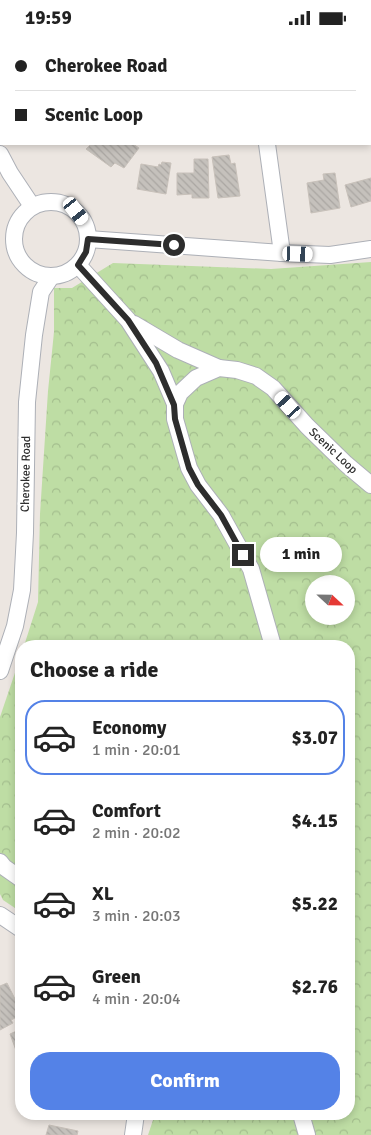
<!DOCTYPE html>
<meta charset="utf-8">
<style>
body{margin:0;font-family:Signika,sans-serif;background:#f2f2f2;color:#222;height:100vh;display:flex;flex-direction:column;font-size:19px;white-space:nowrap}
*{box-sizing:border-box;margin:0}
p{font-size:16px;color:#767676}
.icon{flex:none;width:28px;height:28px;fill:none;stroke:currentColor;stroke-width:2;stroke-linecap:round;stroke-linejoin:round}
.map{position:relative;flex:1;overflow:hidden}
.drawer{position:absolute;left:15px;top:605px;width:340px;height:480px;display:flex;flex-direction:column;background:#fff;border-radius:20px;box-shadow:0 2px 8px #0003}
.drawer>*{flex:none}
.top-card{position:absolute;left:0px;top:0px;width:371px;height:110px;box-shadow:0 2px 8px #0003;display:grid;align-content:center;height:110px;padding:0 15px;background:#fff}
.needle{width:32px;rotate:112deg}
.controls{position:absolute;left:305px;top:540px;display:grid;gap:10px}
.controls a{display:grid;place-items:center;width:50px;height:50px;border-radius:50%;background:#fff;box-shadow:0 2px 8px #0003;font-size:25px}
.end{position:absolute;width:22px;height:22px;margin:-11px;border:6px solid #2d2d2d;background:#fff;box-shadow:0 0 0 2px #fff}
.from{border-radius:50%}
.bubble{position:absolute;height:35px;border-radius:18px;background:#fff;box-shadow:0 2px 8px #0003;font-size:16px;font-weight:700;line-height:35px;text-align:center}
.car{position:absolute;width:15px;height:30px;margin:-15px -8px;border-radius:6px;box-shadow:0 0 4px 1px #0007;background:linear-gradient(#fff 24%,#345 0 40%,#fff 0 76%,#345 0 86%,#fff 0)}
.top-card b{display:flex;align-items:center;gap:18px;height:48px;font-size:19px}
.top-card b+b{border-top:1px solid #e0e0e0}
.top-card i{width:12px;height:12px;background:#222}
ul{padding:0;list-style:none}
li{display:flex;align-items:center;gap:15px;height:75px;margin:0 10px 8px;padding:0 5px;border:2px solid transparent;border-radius:20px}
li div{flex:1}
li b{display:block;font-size:19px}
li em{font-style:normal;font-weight:700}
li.active{border-color:#5482e7}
li>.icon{width:45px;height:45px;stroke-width:1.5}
h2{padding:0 15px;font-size:22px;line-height:60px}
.cta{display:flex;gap:10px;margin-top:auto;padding:10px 15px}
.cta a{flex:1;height:58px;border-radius:20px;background:#5482e7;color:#fff;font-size:20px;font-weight:700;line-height:58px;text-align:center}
.status{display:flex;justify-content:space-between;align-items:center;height:35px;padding:0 25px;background:#fff;direction:ltr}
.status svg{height:14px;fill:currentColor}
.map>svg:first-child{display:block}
.park{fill:url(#park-crowns);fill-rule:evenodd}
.building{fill:url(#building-back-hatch);stroke:#c8c1ba}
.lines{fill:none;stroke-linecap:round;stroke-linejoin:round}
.minor-casing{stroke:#adb0b7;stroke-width:18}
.minor{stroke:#fff;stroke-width:16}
.route{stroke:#2d2d2d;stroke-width:6}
.labels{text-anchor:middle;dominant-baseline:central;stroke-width:5;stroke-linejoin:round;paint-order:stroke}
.street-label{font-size:12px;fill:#2d2d2d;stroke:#fff}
</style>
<div class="status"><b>19:59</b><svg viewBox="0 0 49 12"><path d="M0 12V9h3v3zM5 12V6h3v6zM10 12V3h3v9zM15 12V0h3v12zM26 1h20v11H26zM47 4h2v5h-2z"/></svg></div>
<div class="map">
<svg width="371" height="1100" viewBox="0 0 371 1100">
<defs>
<pattern id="park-crowns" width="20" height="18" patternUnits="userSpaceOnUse" patternTransform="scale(1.25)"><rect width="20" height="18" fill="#bedda4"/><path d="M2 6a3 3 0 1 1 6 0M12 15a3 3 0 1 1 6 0" fill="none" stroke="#a4be8e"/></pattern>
<pattern id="building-back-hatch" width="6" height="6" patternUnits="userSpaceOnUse" patternTransform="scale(1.25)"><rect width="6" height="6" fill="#c5c1bc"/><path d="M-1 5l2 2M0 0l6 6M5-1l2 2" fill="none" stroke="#aaa6a2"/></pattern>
</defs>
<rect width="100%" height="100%" fill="#ece6e1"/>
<g class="park">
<path d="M371,227V1100H148L155,1079H349V611H24L38,567L40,479L48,356L54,297V253H72L113,228L271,234ZM314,549H346V581H314Z"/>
<polygon points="21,620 21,877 3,865 0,859 0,682"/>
</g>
<g class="building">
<rect x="290" y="0" width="61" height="1"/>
<polygon points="91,109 133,109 139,113 124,133 115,128 111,132 86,114"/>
<polygon points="229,120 231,129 235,128 240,161 218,163 212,122"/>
<polygon points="194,124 208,124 209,163 192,163 192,159 177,160 177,138 194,138"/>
<polygon points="162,127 171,128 166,159 137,154 141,129 158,132 159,129 161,130"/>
<polygon points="335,138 340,173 311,178 307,148 324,145 323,139"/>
<polygon points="371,143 371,166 351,172 345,150"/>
<polygon points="7,948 21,976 21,980 11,985 13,988 0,995 0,951"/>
<polygon points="21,994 21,1029 10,999"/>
<polygon points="49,1090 78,1096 77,1100 46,1100"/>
</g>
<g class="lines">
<g class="minor-casing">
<g id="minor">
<polyline points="124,0 125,1"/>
<polyline points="250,0 250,1"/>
<polyline points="370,47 371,47"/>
<polyline points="267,109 282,218"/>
<polyline points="0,119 10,138 32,171"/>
<circle cx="51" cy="204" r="37"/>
<polyline points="88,204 282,218 330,220 371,214"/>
<polyline points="78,230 128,285 161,336 175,369"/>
<polyline points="134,289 178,315 219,333"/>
<polyline points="273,611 251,534 221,480 198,450 189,433 175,384 175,369 180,358 196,343 219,333 237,335 256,341 273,353 307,391 346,429 371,450"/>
<polyline points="0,636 15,591 22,555 25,498 27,367 34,300 41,257 51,242"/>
<polyline points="0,827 4,832 21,844"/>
<polyline points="0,880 21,894"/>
<polyline points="301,1079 307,1100"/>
<polyline points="133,1100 136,1079"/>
</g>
</g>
<use href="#minor" class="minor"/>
</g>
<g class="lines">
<polyline class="route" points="174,210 88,204 86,217 78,230 128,285 156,328 174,370 175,384 189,433 198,450 221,480 243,520"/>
</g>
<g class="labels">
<g class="street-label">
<text transform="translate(333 416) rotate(43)">Scenic Loop</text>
<text transform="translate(26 439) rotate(-89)">Cherokee Road</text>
</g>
</g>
</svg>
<div class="controls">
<a><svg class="needle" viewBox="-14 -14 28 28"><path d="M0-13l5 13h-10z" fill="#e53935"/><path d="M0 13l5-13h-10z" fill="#767676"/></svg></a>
</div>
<i class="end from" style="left:174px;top:210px"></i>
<i class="end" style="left:243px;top:520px"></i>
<div class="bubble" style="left:260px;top:502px;width:82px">1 min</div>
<i class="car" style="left:76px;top:176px;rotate:142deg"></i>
<i class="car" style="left:298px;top:219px;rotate:92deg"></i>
<i class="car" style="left:288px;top:370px;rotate:318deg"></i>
<div class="top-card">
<b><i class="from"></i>Cherokee Road</b>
<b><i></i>Scenic Loop</b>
</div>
<section class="drawer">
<h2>Choose a ride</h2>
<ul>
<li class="active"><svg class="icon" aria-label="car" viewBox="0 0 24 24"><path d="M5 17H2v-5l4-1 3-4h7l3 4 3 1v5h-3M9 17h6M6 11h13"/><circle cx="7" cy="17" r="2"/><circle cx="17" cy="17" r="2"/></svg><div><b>Economy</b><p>1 min · 20:01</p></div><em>$3.07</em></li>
<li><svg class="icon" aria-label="car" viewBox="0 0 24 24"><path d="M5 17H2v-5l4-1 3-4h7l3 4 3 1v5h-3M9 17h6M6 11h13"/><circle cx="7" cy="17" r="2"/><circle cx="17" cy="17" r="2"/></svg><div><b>Comfort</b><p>2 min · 20:02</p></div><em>$4.15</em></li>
<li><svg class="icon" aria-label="car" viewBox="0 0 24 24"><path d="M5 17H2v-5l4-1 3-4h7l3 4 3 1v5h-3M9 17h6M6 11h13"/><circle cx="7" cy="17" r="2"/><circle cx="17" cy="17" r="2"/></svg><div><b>XL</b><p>3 min · 20:03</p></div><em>$5.22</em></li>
<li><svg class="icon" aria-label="car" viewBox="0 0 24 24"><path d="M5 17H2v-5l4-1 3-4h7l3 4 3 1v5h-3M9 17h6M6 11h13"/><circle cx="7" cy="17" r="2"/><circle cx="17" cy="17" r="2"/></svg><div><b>Green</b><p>4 min · 20:04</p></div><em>$2.76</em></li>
</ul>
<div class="cta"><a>Confirm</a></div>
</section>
</div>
